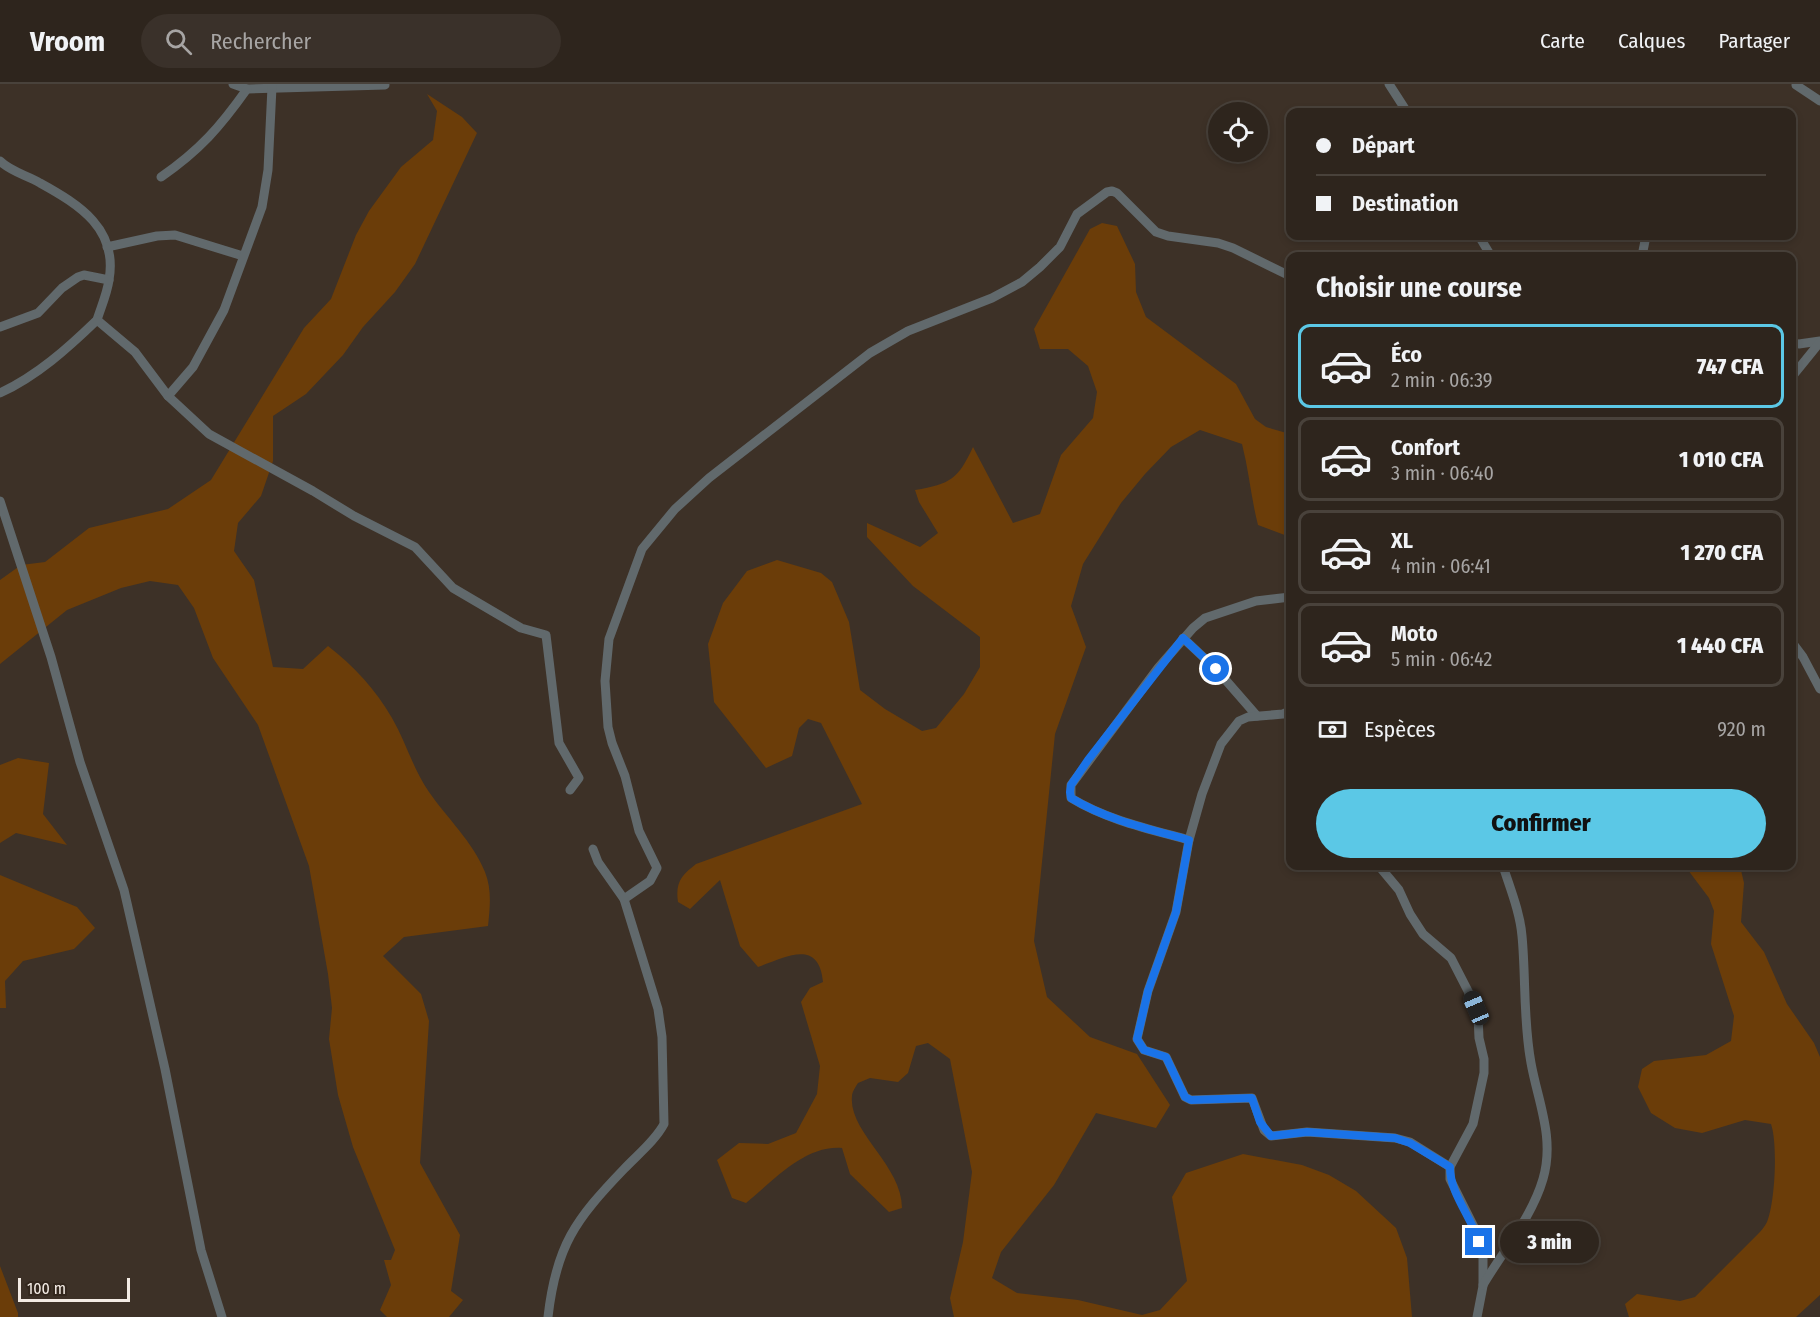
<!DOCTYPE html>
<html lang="fr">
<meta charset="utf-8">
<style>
body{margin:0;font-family:"Fira Sans Condensed",sans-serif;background:#3a312a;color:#f1f3f6;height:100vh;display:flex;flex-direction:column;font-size:22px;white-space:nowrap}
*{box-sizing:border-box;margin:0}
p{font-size:20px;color:#a7a5a4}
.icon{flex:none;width:33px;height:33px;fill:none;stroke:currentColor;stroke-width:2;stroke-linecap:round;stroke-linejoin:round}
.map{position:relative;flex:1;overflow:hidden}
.sheet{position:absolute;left:1286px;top:168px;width:510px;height:618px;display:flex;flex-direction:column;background:#2e251d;border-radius:12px;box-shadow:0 3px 9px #0003,0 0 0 2px #49423b}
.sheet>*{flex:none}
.banner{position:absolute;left:1286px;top:24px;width:510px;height:132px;border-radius:12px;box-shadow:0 3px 9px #0003,0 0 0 2px #49423b;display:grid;align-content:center;height:132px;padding:0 30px;background:#2e251d}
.controls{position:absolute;left:1208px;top:18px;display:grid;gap:12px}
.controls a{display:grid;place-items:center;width:60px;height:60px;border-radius:50%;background:#2e251d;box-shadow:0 3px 9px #0003,0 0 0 2px #49423b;font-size:30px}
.scale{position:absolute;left:18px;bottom:15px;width:112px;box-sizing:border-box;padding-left:6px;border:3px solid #f3ebe4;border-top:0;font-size:16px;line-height:21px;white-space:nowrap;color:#f3ebe4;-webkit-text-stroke:4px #33271d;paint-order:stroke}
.end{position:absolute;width:27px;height:27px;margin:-14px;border:8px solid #1a73e8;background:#fff;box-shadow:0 0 0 3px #fff}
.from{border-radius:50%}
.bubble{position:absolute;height:42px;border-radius:21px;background:#2e251d;box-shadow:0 3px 9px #0003,0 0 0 2px #49423b;font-size:20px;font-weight:800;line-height:42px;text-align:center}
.car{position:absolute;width:18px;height:36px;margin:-18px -9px;border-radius:8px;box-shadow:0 0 4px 2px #0007;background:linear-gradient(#222 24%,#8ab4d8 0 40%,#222 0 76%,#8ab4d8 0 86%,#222 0)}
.banner b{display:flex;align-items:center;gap:21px;height:57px;font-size:22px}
.banner b+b{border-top:2px solid #49423b}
.banner i{width:15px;height:15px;background:#f1f3f6}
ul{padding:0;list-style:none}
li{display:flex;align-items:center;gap:18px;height:84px;margin:0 12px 9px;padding:0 18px;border:3px solid #49423b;border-radius:12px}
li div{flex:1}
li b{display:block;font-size:22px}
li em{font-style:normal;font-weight:800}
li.active{border-color:#5bc8e6}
li>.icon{width:54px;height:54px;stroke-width:1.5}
h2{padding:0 30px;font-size:27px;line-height:72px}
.pay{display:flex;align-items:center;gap:15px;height:66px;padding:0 30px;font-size:22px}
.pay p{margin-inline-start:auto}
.action{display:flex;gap:12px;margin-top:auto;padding:12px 30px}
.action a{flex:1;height:69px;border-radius:36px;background:#5bc8e6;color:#111;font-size:24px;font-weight:800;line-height:69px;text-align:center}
header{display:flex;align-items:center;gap:36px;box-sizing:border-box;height:84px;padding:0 30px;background:#2e251d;border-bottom:2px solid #49423b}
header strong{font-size:28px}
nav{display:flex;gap:33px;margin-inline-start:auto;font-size:21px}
.search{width:420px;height:54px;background:#3a312a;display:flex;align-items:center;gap:15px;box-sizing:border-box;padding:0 21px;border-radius:33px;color:#a7a5a4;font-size:22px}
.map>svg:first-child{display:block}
.green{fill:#6b3d09}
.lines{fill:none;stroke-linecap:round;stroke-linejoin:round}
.minor{stroke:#61696c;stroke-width:9}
.route{stroke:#1a73e8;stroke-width:8}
</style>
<header>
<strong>Vroom</strong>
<div class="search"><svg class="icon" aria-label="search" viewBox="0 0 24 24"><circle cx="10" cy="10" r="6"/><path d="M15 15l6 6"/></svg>Rechercher</div>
<nav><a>Carte</a><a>Calques</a><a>Partager</a></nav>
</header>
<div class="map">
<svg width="1820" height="1233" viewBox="0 0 1820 1233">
<rect width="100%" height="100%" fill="#3d3127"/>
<g class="green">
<path d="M427,10L462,33L477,49L415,180L395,208L363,243L343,271L306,310L273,332V377L261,412L238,439L234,467L254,496L273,583L303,585L328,562C354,582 376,606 392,634C406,658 413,685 429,708C447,734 473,758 485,788C492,806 490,823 488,842L404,853L383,872L421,910L429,937L420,1079L460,1151L451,1207L463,1216L449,1233H387L380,1226L391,1201L384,1176H391L395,1166L353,1063L338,1011L329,955L332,924L328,890L309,782L258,641L213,574L194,524L178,501L150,497L121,504L67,526L0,580V496L21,481L45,478L89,444L168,425L211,396L304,244L331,215L356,151L369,127L401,83L433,56L437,27Z"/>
<path d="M1102,139L1117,142L1135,180L1136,208L1146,233L1236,300L1255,335L1266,343L1290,350V453L1258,441C1251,414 1249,387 1242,360L1200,346L1171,363L1145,390L1121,419L1083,480L1071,522L1086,563L1055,650L1034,857L1047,913L1090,953L1137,970L1170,1021L1156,1044L1096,1029L1054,1101L1001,1168L992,1194L1017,1209L1078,1216L1142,1231L1160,1226L1187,1197L1172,1113L1186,1089L1243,1070L1302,1081L1329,1091L1356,1107L1396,1144L1407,1174L1412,1233H954L950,1214L963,1158L972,1088L950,975L928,959L916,962L908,989L898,998L870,994L858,999C856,1002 852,1008 852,1012C848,1048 902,1081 902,1124L889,1128L850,1090L842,1064C805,1061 774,1096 746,1119L732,1114L717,1076L739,1059L768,1060L796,1049L817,1010L820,982L801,918L810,904L823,898C819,854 786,873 758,883L740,862L720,796L690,825L678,818C675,798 682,791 696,780L862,720L821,639L808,635L799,644L792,672L766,684L714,618L708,560L723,519L747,487L777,476L821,489L832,498L849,538L860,606L885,625L922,647L936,644L964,610L980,583V553L913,502L867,453V439L920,463L938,449L919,418L915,406C951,400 958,395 973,363L1013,439L1040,430L1061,371L1093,334L1097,308L1088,282L1068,265H1040L1034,245L1090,145Z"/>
<polygon points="18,674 49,679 43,730 67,761 16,749 0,759 0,681"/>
<path d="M1685,782H1740L1744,799L1741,838L1764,868L1787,920L1814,959L1820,973V1211L1796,1233H1629L1625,1220L1637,1210L1680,1217L1695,1213L1758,1150C1761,1147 1765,1142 1767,1138C1775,1119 1778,1060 1771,1040L1745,1036L1702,1049L1675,1044L1651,1029L1638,1003L1642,985L1654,977L1706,971L1731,957L1734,932L1711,860L1714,827L1709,814Z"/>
<polygon points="0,791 77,823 95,844 74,865 23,877 5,897 6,924 0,924"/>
<polygon points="0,1182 18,1229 18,1233 0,1233"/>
</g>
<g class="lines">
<g class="minor">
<polyline points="233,0 247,5 385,1"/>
<polyline points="1389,0 1407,28"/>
<polyline points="1796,1 1820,17"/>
<path d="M0,77C11,88 27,91 40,99C80,121 118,145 109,196C107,210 101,223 97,236L135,268L168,312L209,350L313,407L354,432L415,463L453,504L521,544L546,551L559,659L579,694L570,706"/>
<path d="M161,93C200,66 220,43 247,5"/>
<polyline points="1479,152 1491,172"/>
<polyline points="107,163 157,152 175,151 243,172"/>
<polyline points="1642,172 1646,152"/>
<polyline points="1289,239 1290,240"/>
<polyline points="0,243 38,229 62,204 78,193 84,191 109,196"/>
<polyline points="1791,258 1799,260 1820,257"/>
<polyline points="1791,294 1820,258"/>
<path d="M0,309C37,292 68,264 97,236"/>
<polyline points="168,312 193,283 224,226 262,123 268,86 272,3"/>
<polyline points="0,417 51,573 80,678 124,806 165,985 201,1166 222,1233"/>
<polyline points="1183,554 1216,585 1257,632"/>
<polyline points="1791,557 1803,573 1820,605"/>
<polyline points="1290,627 1283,630 1248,633 1239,637 1221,660 1202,710 1189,756 1176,828 1148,907 1137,955 1144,966 1166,973 1185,1013 1191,1016 1252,1014 1264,1046 1271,1052 1307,1048 1395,1054 1410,1058 1450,1083"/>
<path d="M1189,756C1149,745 1107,736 1071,714V701L1158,584L1193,544L1205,534L1256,517L1290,513"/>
<polyline points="1379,782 1399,806 1410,830 1423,850 1451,874 1468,907 1478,932 1479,954 1484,975 1484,989 1473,1040 1450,1083 1450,1095 1474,1143 1483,1173 1483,1202 1477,1233"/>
<polyline points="624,815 650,797 657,784 639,747 625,692 612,659 608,643 605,597 609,555 642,465 675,425 709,394 870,269 908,247 992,214 1022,198 1040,183 1060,163 1077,130 1107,108 1112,107 1117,109 1156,148 1168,152 1218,159 1233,164 1290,192"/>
<path d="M1483,1201C1503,1167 1532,1133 1543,1095C1555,1054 1538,1018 1531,979C1523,936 1526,894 1522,852C1520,828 1510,804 1503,782"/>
<path d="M548,1233C556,1162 575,1136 624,1085C637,1071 655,1057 664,1040L662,953L658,925L624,815L598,778L593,765"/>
</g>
</g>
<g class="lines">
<path class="route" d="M1216,585L1183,554L1088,676L1071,701L1070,708L1071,714C1107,736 1149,745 1189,756L1176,828L1148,907L1137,955L1144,966L1166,973L1185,1013L1191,1016L1252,1014L1260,1038L1271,1052L1307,1048L1395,1054L1410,1059L1450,1083C1450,1110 1471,1132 1479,1158"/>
</g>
</svg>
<div class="controls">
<a><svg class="icon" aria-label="locate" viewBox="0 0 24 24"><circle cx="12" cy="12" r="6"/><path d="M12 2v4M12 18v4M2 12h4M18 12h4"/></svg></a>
</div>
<div class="scale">100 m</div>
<i class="end from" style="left:1216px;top:585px"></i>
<i class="end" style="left:1479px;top:1158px"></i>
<div class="bubble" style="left:1500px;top:1137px;width:99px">3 min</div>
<i class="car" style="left:1476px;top:924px;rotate:337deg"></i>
<div class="banner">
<b><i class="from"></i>Départ</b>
<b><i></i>Destination</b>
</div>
<section class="sheet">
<h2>Choisir une course</h2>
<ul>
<li class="active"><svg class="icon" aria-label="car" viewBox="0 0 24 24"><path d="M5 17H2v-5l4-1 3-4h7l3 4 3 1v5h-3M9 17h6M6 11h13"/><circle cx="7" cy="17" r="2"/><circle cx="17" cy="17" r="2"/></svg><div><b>Éco</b><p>2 min · 06:39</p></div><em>747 CFA</em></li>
<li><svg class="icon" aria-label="car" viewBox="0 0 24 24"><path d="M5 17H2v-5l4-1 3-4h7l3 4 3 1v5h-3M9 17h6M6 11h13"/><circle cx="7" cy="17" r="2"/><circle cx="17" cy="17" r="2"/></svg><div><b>Confort</b><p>3 min · 06:40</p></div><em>1 010 CFA</em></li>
<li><svg class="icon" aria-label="car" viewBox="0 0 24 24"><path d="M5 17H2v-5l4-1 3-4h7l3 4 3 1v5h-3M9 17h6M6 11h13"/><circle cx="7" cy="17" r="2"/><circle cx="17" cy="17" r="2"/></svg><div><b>XL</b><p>4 min · 06:41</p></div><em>1 270 CFA</em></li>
<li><svg class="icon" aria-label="car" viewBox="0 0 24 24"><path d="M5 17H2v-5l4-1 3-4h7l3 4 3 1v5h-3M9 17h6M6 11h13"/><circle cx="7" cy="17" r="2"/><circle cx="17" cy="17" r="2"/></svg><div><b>Moto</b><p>5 min · 06:42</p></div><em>1 440 CFA</em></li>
</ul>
<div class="pay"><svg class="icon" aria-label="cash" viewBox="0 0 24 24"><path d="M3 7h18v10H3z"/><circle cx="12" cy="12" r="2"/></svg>Espèces<p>920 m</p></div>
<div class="action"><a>Confirmer</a></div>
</section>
</div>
